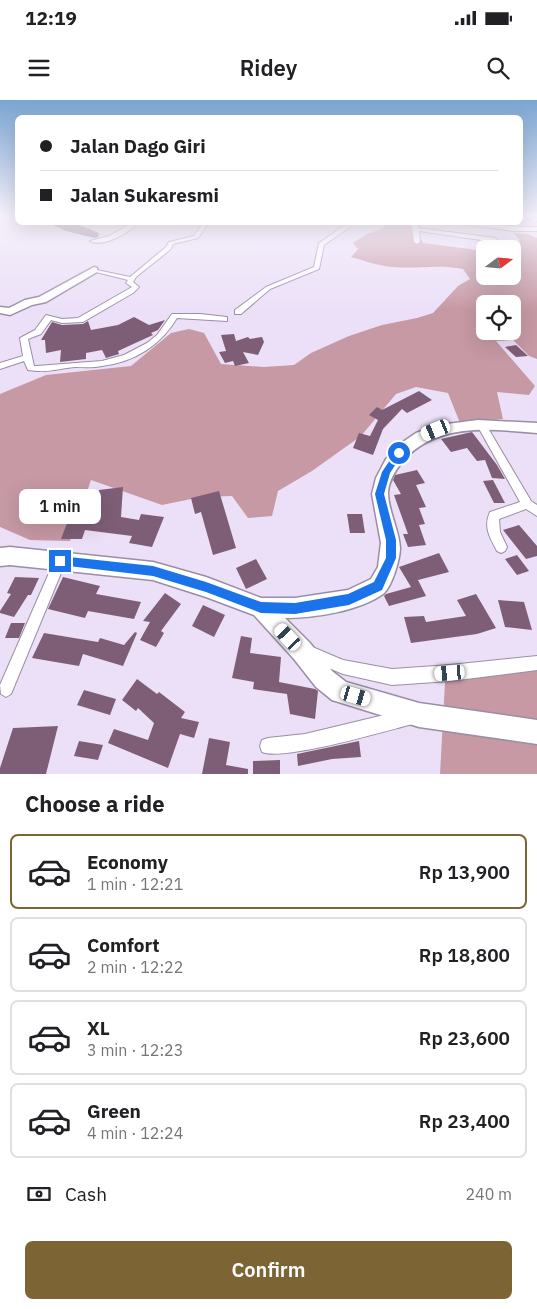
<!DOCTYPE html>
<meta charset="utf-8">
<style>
body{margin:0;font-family:"IBM Plex Sans",sans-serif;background:#f6f6f6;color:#202124;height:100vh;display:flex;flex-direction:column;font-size:19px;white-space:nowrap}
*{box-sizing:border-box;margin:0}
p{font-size:16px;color:#757577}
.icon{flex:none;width:28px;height:28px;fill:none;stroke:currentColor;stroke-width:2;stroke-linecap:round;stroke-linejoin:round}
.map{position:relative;height:674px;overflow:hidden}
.panel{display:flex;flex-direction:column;background:#fff;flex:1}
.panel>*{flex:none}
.top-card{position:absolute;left:15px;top:15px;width:508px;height:110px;border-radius:8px;box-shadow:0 5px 20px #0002;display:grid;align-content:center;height:110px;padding:0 25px;background:#fff}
.needle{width:32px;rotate:74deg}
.controls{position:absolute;left:476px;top:140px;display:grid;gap:10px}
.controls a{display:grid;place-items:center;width:45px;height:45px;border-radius:8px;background:#fff;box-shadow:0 5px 20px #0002;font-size:25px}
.end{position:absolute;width:22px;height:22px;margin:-11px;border:6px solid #1a73e8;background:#fff;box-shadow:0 0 0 2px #fff}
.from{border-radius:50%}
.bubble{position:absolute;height:35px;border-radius:8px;background:#fff;box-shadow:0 5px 20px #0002;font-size:16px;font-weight:600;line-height:35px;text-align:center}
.car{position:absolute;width:15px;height:30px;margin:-15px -8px;border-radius:6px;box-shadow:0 0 4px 1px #0007;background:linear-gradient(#fff 24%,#345 0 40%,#fff 0 76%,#345 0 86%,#fff 0)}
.top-card b{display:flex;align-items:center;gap:18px;height:48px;font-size:19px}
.top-card b+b{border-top:1px solid #e0e0e0}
.top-card i{width:12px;height:12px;background:#202124}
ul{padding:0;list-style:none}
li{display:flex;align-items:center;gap:15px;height:75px;margin:0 10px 8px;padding:0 15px;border:2px solid #e0e0e0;border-radius:8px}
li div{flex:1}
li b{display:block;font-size:19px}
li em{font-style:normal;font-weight:600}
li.active{border-color:#7c6435}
li>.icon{width:45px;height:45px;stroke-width:1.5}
h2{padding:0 25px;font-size:22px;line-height:60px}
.pay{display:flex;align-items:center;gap:12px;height:55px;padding:0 25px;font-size:19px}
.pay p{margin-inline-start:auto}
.button{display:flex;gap:10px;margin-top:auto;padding:10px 25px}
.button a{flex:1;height:58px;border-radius:8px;background:#7c6435;color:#fff;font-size:20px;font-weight:600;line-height:58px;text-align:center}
.status{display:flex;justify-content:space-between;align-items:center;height:35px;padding:0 25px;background:#fff;direction:ltr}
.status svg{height:14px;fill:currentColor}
header{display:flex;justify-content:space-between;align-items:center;height:65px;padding:0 25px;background:#fff;font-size:22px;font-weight:600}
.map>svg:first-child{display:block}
.forest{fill:#c699a4;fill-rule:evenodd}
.building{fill:#7e5e76}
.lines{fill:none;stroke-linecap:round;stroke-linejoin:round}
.street-casing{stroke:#9a8ea4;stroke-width:2}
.secondary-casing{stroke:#9a8ea4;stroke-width:3}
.street{fill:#fff;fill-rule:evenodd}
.secondary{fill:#fff;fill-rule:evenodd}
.route{fill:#1a73e8}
</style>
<div class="status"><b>12:19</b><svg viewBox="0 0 49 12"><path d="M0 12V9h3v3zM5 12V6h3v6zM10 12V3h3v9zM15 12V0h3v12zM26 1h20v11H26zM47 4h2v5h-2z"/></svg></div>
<header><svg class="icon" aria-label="menu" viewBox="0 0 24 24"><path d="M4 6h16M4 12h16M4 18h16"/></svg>Ridey<svg class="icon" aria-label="search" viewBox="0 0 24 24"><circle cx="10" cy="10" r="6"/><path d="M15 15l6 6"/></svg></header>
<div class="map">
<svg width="537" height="674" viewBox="0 0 537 674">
<rect width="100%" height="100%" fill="#ece0f8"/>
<g class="forest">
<path d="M383,123H411L423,143L485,151V176H512V149H508L509,147L520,145L519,139L513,133L528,134L537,138V259L529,256L513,240L496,241L535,286L529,295L497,292L503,319L460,323L448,293L416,287L396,294L361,336L312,371L278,391L272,416L248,418L232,396L201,397L162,405L91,380L70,441L30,440L0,427V294L46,275L131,266L171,233L189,229L204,233L221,264L264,267L294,265L311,253L349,236L382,225L417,218L433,213L458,186L470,179L463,169C439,164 418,169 393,167C379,166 365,161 351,157L358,149L353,143L367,134L384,128ZM485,204H512V231H485Z"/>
<polygon points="537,562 537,674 440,674 446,564"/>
</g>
<g class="building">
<polygon points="46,122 72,122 99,133 98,137 95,138 66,131"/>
<polygon points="134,217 149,225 165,220 158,230 151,233 153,235 118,251 119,254 106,258 102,250 86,253 86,259 60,262 61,250 46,253 45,240 41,240 52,222 62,225 83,224 88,221 91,230 118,225"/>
<polygon points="234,234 236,241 248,237 250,239 262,237 264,242 258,255 243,252 249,263 235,266 233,261 225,263 219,252 226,251 221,235"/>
<polygon points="516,245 528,256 516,257 505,247"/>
<polygon points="419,291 432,300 407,313 402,309 383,329 373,355 353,348 359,333 370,336 378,320 369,315 377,307 382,310"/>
<polygon points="472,332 497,365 505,379 492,378 485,360 477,361 467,348 451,352 441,339"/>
<polygon points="417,370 425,383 416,385 426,407 419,408 425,424 419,425 426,445 408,447 403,434 408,434 394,395 401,394 393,380 395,375"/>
<polygon points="493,380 505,403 494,403 483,381"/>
<polygon points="123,387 121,417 139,420 141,414 164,417 152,447 129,443 132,436 85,430 82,439 61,439 69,418 96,418 99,390"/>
<polygon points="219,391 236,448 213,455 201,412 195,414 191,398"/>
<polygon points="347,414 362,414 365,433 350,433"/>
<polygon points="519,425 537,446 537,456 526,459 503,430"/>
<polygon points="439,453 449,472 418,480 426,496 389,506 384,496 386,494 411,487 399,467"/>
<polygon points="517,455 529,471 517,475 505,459"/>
<polygon points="256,459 267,479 246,489 236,468"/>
<polygon points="15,477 39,478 31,495 28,495 14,517 0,513 0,511 11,494 7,493"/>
<polygon points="63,477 100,486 96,494 141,502 134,519 88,511 85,518 48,509"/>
<polygon points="165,493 181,504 161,531 164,533 156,547 140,540 150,522 143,521"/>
<polygon points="476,494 496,528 477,534 411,543 404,517 424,516 426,522 466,516 457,500"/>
<polygon points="498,500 524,502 532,530 505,527"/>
<polygon points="203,505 225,515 214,537 192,526"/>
<polygon points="11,523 25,523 19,538 5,538"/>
<polygon points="135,532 137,533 123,566 83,554 79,566 32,558 44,533 98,542 100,538 124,545"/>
<polygon points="241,536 252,538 250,553 281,557 279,582 315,589 318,591 315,619 290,614 287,594 253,589 254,582 232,578"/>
<polygon points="137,579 157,594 159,592 185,612 181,618 199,622 194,638 180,634 168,668 108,643 114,629 148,640 154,623 138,608 136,611 122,600"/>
<polygon points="84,590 116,599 110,615 77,605"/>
<polygon points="58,626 46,674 0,674 0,668 13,628"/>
<polygon points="209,638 230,642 226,665 248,669 248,674 202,674"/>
<polygon points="79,641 103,645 98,660 74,656"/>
<polygon points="359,641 361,657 332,659 298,666 297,654"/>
<polygon points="280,660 280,674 253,674 253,661"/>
</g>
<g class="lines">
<g class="street-casing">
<g id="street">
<polygon points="520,116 523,120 520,122"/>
<polygon points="537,117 537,121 533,122 530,120"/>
<path d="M134,122H140C129,132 105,148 90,141L109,136Z"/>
<path d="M204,122H209L198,138L173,144L171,149L136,177L133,182L139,187L133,193L83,222L62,223L51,220L41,234L28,239L34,266H37L102,261L124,255L147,243L157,235L172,214H200L227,217V221L177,218C160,246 134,262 102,266C93,268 84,267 75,267C62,268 50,272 37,271L28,270L24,261L0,269V263L23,256L20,238L35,230L46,215L62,219L78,218L132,187L126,183L128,180L92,171V169L130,177L166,147L169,142L194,136Z"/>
<polygon points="350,122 357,122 324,145 319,169 270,189 241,214 235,214 235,210 266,187 314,167 319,143"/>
<polygon points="411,122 417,122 418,128 495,138 498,140 495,142 419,131 420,142 417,144 414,142"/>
<path d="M449,122C478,122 507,127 537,127V131H514Z"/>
<path d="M482,322L485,323L531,401L537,405V416L526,409L499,419L500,432L507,447L505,451L501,453L497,451C490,438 483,427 490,412L520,402L477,325Z"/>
<polygon points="60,455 64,457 66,461 11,594 6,597 1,594 0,585 56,457"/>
<polygon points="310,546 343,560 392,569 450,565 537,556 537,570 450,581 392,585 343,574 305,558 303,553 305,548"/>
<path d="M409,609L415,611L417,617L415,623L409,625C382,632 283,661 262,652L260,646L262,640L268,638L305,634Z"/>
</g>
</g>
<g class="secondary-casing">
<g id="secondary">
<polygon points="94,167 97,168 97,172 46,202 32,205 10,215 0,213 0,207 9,208 25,200 39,197"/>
<path d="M478,320L537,323V333C490,329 436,322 402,362C395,371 389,380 388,392C388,411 399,429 400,448C400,459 392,487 383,494C359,511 315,518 285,518L310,543L332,571L346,582L419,603L537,620V644L419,627L332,600L316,587L294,559L254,515L206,497L153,480L10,465L0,466V448L10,447L153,462L206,477L261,498H295L348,490L371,479L378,467L381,443L372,394L376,378L386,359L400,344L416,333L439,325Z"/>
</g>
</g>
<use href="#street" class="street"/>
<use href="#secondary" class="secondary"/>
</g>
<linearGradient id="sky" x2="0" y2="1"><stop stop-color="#7aa5d1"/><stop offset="0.55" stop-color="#f6f1fc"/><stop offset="1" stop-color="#f6f1fc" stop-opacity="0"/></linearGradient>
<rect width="537" height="210" fill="url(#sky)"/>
<polygon class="route" points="399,350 403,353 390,373 384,394 396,440 396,458 382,490 349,505 295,514 261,513 206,492 153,476 60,465 55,461 60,456 153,466 206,482 261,502 295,503 348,494 374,482 386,458 386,440 375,394 382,372 396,351"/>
</svg>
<div class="controls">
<a><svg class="needle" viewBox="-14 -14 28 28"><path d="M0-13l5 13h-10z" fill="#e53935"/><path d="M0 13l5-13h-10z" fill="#757577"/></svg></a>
<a><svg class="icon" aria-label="locate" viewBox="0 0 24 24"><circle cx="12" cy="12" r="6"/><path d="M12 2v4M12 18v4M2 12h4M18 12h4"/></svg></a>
</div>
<i class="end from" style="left:399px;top:353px"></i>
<i class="end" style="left:60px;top:461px"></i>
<div class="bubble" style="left:19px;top:389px;width:82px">1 min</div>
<i class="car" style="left:436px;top:330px;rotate:248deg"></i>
<i class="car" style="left:288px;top:537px;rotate:317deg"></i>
<i class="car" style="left:450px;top:573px;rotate:266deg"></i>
<i class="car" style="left:356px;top:596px;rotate:106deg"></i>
<div class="top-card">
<b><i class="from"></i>Jalan Dago Giri</b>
<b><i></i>Jalan Sukaresmi</b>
</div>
</div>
<section class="panel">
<h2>Choose a ride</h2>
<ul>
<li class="active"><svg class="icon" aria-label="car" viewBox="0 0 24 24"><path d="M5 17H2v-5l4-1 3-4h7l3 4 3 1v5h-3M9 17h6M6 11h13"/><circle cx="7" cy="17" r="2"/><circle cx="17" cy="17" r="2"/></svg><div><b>Economy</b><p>1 min · 12:21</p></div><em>Rp 13,900</em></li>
<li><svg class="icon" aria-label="car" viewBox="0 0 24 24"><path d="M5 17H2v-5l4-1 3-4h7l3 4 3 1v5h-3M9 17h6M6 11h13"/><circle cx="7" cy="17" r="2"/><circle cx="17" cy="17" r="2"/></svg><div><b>Comfort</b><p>2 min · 12:22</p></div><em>Rp 18,800</em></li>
<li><svg class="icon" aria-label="car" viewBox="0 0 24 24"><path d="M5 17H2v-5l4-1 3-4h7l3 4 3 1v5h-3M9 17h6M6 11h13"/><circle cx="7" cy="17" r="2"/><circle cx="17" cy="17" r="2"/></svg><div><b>XL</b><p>3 min · 12:23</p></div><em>Rp 23,600</em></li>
<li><svg class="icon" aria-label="car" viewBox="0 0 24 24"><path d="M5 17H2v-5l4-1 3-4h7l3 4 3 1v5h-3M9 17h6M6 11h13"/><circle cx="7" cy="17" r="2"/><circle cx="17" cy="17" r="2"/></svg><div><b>Green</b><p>4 min · 12:24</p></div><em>Rp 23,400</em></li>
</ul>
<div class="pay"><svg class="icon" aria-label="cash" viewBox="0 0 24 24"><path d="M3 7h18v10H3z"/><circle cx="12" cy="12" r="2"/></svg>Cash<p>240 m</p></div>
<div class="button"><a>Confirm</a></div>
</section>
